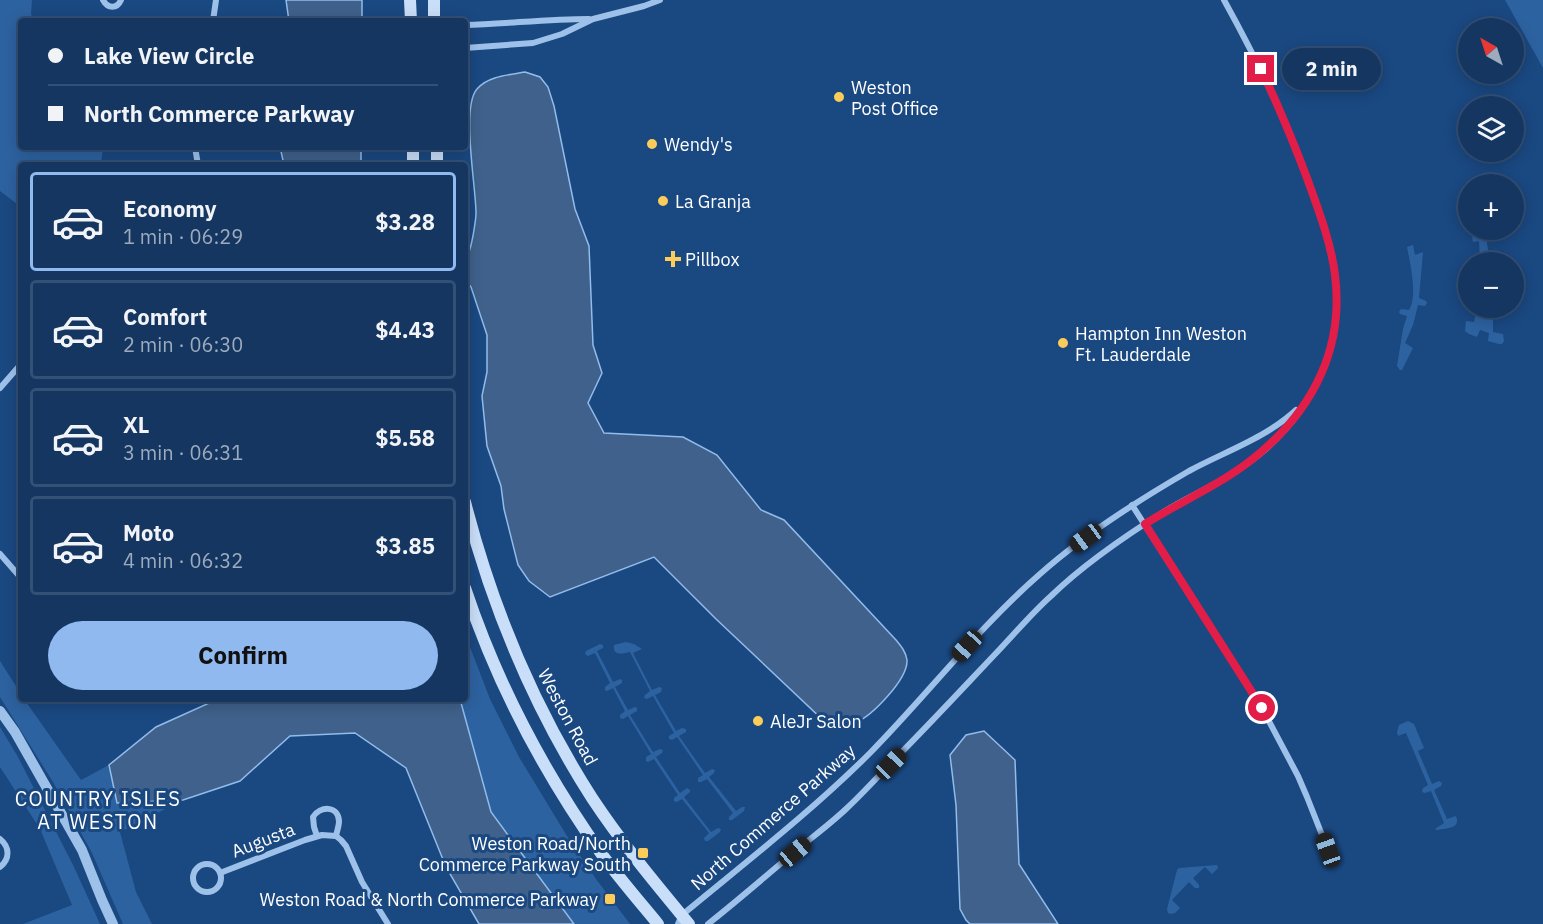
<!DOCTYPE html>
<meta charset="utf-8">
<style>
body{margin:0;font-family:"IBM Plex Sans",sans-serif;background:#21416a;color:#f1f3f6;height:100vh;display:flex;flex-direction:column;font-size:22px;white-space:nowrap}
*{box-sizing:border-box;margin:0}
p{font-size:20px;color:#9dabbd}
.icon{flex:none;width:33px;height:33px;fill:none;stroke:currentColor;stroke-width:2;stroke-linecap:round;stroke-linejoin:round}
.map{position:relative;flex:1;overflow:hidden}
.sheet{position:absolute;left:18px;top:162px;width:450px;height:540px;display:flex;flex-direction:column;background:#143661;border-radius:6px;box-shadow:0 3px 15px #0003,0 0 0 2px #335076}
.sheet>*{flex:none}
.hud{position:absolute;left:18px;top:18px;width:450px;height:132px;border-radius:6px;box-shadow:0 3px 15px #0003,0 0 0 2px #335076;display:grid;align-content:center;height:132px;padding:0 30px;background:#143661}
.needle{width:39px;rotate:321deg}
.fabs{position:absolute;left:1458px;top:18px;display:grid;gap:12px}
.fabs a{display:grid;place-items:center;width:66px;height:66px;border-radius:50%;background:#143661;box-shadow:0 3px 15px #0003,0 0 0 2px #335076;font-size:30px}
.end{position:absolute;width:27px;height:27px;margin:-14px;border:8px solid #e11d48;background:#fff;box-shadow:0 0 0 3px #fff}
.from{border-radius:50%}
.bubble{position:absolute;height:42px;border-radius:21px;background:#143661;box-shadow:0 3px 15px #0003,0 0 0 2px #335076;font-size:20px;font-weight:700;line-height:42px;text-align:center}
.car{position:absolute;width:18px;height:36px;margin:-18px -9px;border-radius:8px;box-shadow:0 0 4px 2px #0007;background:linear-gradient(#222 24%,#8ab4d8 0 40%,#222 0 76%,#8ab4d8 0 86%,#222 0)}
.hud b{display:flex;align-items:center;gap:21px;height:57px;font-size:22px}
.hud b+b{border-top:2px solid #335076}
.hud i{width:15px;height:15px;background:#f1f3f6}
ul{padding:10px 0 0;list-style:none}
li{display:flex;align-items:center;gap:18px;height:99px;margin:0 12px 9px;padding:0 18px;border:3px solid #335076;border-radius:6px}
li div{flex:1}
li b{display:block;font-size:22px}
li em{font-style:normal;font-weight:700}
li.on{border-color:#90b9f0}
li>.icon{width:54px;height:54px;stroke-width:1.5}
.button{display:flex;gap:12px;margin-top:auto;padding:12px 30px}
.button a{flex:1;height:69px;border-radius:36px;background:#90b9f0;color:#111;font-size:24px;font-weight:700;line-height:69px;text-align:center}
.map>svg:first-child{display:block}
.green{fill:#2d62a0}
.water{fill:#3f618b;stroke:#91bcec;stroke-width:1.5}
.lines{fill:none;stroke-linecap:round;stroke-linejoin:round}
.minor{stroke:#9ec1ea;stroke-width:6}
.tertiary{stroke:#9ec1ea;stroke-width:10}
.secondary{stroke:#c9def8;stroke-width:12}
.route{stroke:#e11d48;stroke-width:8}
.poi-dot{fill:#fccc5a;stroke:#1a4881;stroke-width:2}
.labels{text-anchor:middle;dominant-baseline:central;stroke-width:6;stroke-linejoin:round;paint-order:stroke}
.poi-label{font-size:18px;fill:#fff;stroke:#1a4881;text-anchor:start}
.street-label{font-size:18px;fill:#fff;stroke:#1a4881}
.neighbourhood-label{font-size:20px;letter-spacing:1.5px;fill:#fff;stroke:#1a4881}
</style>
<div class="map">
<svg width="1543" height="924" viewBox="0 0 1543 924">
<rect width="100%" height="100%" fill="#1a4881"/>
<g class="green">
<polygon points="0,0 32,0 31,14 34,21 21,21 21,147 103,147 101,165 21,165 21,207 0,191"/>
<polygon points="1505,0 1543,0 1543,68"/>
<polygon points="1471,230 1494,230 1494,234 1486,237 1490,262 1480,262 1479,241 1473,242"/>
<path d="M1413,245L1415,255L1423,252L1419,298L1426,301L1427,303L1425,306L1418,305L1413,325L1405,343L1413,348L1402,370H1400L1397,366L1403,329L1407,316L1400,314L1399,312L1401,309L1409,310C1418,296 1410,263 1407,247Z"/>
<polygon points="1477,308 1493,308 1493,332 1503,334 1504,341 1502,344 1499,344 1488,341 1489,333 1480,330 1477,337 1469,334 1465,331 1466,321 1474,322"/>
<polygon points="465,634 490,699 519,757 567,836 596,879 630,924 574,924 491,812 458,699 465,699"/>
<path d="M626,642L634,644L642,649L633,653L652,690L659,687L662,688L661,692L655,695L676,731L682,728L686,729V732L679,736L705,773L712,769L715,770L714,773L709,777L736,811L742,807H745L744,811L732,820H729V817L733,813L707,779L701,782H698V778L703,775L677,737L672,740L669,739V736L674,733L653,696L647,699L644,698L645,695L650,691L630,652C623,654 612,656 614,645Z"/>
<polygon points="600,644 603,645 603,648 597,651 613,682 620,679 622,680 622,683 615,687 628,710 635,707 637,708 637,711 630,715 653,752 660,749 663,750 662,753 656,757 680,793 687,788 690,790 690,792 684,797 711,832 718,828 721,829 720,832 708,841 705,841 704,838 709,833 682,799 677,802 674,801 674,798 678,795 654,759 648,762 646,761 646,757 651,754 628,716 623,719 620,718 620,715 625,711 613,688 607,691 605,690 605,687 610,683 595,653 588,656 585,654 586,651"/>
<polygon points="0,661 21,694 21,699 24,699 81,780 109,765 118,803 183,800 120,832 136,892 152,924 123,924 92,853 53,782 0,697"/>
<path d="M1408,721L1414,724L1424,748L1418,751L1432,784L1439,781L1442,783L1441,786L1434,790L1447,819L1456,816C1461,829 1447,828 1437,830L1435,829L1444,823L1431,791L1425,793L1422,792L1423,788L1428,785L1406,733L1398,736L1397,732L1399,725Z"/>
<polygon points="0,727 18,757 74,867 100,924 23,924 72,905 40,829 0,767"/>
<polygon points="1217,865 1218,868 1212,874 1205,867 1193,878 1199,885 1199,888 1195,888 1189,882 1172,900 1180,908 1175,913 1171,914 1168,913 1167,909 1177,870 1179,868"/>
</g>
<g class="water">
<polygon points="286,0 362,0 362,21 289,21"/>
<path d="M525,72L540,77L548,87L554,106L575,209L589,246L593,345L602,373L588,403L604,433L683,437L717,455L761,510L784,520L896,640C901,646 906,652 907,660C908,679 872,716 855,723C845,727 834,725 824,721L716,619L654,557L550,597L529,581L518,565L504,509L501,486L487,446L482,396L487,372V335L471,287L465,279V258C471,252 471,244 473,236C474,229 476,220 476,213C476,187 461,107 477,89C488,76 509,75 525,72Z"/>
<polygon points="280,147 361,147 361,165 284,165"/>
<polygon points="218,699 460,699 491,812 574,924 479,924 446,867 406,768 355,733 290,736 240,781 183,800 117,803 109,765 156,727"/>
<polygon points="984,731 1015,760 1019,864 1058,924 970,924 966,920 960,909 956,805 950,755 966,735"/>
</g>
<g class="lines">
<g class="minor">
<path d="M103,0C108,9 117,9 121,0"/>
<polyline points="213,21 216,0"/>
<path d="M465,25C506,24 547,19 589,19"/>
<polyline points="465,48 533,43 562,34 593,19 644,6 660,0"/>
<polyline points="195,147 198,165"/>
<polyline points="0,388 21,364"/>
<polyline points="1132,505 1262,708 1298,776 1307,797 1328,850"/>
<polyline points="0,554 21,578"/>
<path d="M317,836L314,827L313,817C320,806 338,805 339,821C339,826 337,831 336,836"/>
<path d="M0,839C10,847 10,859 0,867"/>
<circle cx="207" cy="878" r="14"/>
<polyline points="220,873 305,840 322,835 336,836 341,840 346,846 362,882 388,924"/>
<path d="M678,924L682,915C746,862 812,811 871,752C928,694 978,628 1040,574C1085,534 1137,501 1189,471C1224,452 1266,438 1296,410"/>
<path d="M708,924C737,901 765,877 793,853C811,838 829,825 846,809C861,795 875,780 889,765C927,727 963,688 1000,649C1017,631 1033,612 1051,596C1085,563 1125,536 1165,511C1197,492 1231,478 1260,454C1314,409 1345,344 1335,274C1330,239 1317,206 1305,173C1283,113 1255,56 1224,0"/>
</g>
<polyline class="tertiary" points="0,711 15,732 82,850 102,900 113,924"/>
<g class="secondary">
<polyline points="410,0 411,21"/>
<polyline points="434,0 434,21"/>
<polyline points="413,147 413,165"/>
<polyline points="437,147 437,165"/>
<path d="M465,502C492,607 533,706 592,798C621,842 655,883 689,924"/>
<path d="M465,588C497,684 544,773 603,856C620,879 639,901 658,924"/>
</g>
</g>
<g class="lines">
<path class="route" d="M1261,69C1278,105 1293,141 1307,178C1318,209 1331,242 1335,275C1344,346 1315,406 1261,452C1227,482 1183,500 1145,524L1262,708"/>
</g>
<g class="poi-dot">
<circle cx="839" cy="97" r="6"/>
<circle cx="652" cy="144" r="6"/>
<circle cx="663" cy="201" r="6"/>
<path d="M670 250h6v6h6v6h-6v6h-6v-6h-6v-6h6z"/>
<circle cx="1063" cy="343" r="6"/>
<circle cx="758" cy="721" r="6"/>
<rect x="637" y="847" width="12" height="12" rx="3"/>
<rect x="604" y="893" width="12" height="12" rx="3"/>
</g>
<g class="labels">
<g class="poi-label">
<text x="851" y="87">Weston<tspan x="851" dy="21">Post Office</tspan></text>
<text x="664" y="144">Wendy's</text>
<text x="675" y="201">La Granja</text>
<text x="685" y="259">Pillbox</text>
<text x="1075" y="333">Hampton Inn Weston<tspan x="1075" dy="21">Ft. Lauderdale</tspan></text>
<text x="770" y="721">AleJr Salon</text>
<text x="631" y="843" text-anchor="end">Weston Road/North<tspan x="631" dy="21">Commerce Parkway South</tspan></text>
<text x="598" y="899" text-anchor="end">Weston Road &amp; North Commerce Parkway</text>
</g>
<g class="street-label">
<text transform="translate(568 717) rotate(62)">Weston Road</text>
<text transform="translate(773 817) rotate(-41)">North Commerce Parkway</text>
<text transform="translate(263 840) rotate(-21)">Augusta</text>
</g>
<g class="neighbourhood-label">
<text x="98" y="798">COUNTRY ISLES<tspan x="98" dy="23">AT WESTON</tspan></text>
</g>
</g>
</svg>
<div class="fabs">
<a><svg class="needle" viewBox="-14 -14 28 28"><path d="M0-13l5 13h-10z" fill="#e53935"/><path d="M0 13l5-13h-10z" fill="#9dabbd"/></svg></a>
<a><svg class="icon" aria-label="layers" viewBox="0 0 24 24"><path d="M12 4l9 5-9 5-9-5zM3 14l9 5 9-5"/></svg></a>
<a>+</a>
<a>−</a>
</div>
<i class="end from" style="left:1262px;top:708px"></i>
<i class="end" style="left:1261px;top:69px"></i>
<div class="bubble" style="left:1282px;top:48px;width:99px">2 min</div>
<i class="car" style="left:1086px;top:538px;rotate:234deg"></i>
<i class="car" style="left:967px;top:646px;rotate:222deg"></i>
<i class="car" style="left:891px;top:764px;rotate:44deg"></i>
<i class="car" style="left:1328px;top:850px;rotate:340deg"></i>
<i class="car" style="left:795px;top:852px;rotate:50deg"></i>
<div class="hud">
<b><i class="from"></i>Lake View Circle</b>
<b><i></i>North Commerce Parkway</b>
</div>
<section class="sheet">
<ul>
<li class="on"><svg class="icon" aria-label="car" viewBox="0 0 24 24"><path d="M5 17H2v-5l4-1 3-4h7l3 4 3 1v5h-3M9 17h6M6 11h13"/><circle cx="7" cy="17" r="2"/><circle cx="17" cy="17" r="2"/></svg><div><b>Economy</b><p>1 min · 06:29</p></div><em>$3.28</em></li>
<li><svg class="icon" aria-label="car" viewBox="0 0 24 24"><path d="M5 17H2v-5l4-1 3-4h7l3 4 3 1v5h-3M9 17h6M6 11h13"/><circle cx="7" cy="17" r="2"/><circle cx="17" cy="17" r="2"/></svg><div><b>Comfort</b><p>2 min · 06:30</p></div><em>$4.43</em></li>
<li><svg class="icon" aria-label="car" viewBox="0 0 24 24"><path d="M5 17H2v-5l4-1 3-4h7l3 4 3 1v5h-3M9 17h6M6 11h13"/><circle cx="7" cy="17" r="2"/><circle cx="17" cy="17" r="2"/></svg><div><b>XL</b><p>3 min · 06:31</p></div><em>$5.58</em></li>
<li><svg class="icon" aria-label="car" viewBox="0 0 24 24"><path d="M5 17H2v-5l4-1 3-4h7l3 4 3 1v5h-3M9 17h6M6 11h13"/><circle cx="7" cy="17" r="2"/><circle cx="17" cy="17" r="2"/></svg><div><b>Moto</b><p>4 min · 06:32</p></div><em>$3.85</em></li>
</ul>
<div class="button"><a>Confirm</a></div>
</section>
</div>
